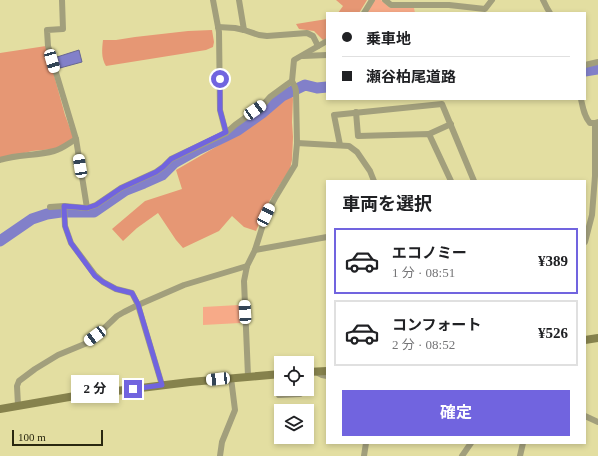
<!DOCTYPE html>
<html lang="ja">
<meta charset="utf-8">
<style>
body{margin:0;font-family:"Times New Roman","Noto Sans JP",serif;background:#f6f6f6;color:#202124;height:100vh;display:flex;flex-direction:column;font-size:15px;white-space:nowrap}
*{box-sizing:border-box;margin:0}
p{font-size:13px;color:#757577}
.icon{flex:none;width:22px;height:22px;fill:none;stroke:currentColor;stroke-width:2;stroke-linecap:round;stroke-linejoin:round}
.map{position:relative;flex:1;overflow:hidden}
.side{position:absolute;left:326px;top:180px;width:260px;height:264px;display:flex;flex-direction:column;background:#fff;border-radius:0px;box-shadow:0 2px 6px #0003}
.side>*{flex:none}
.top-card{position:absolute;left:326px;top:12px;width:260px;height:88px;border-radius:0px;box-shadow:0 2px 6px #0003;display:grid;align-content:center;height:88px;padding:0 16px;background:#fff}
.tools{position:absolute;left:274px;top:356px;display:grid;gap:8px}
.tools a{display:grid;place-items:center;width:40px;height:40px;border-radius:0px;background:#fff;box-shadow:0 2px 6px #0003;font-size:20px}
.scale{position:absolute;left:12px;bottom:10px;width:91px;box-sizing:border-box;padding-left:4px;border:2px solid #2a2810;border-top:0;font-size:11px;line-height:14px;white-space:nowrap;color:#2a2810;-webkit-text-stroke:3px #e3dea1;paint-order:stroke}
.end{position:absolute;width:18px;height:18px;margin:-9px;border:5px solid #7164df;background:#fff;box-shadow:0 0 0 2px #fff}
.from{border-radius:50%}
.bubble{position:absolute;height:28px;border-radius:0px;background:#fff;box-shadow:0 2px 6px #0003;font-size:13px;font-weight:700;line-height:28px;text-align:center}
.car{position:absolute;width:12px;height:24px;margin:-12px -6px;border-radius:5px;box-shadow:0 0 3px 1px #0007;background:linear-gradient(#fff 24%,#345 0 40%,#fff 0 76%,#345 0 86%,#fff 0)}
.top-card b{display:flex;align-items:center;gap:14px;height:38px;font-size:15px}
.top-card b+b{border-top:1px solid #e0e0e0}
.top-card i{width:10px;height:10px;background:#202124}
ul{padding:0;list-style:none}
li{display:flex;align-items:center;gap:12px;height:66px;margin:0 8px 6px;padding:0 8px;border:2px solid #e0e0e0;border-radius:0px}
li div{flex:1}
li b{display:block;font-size:15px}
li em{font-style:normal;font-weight:700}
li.current{border-color:#7164df}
li>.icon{width:36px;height:36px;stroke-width:1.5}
h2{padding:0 16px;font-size:18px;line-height:48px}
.primary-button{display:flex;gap:8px;margin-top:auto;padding:8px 16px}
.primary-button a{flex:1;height:46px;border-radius:0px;background:#7164df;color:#fff;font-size:16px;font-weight:700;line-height:46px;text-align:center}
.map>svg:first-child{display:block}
.green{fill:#f7aa88}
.forest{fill:#e69774}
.water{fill:#8280c9;stroke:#686692}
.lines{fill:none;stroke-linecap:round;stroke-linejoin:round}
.river{stroke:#8280c9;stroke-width:11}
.minor{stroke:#a29f7c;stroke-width:6}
.secondary{stroke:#86824d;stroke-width:8}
.route{stroke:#7164df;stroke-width:5}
</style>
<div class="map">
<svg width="598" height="456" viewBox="0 0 598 456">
<rect width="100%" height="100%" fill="#e3dea1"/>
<g class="green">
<polygon points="373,0 381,0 390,8 414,8 415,13 365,13"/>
<polygon points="239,305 240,323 203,325 203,307"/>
</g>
<g class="forest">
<polygon points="336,0 367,0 359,13 338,13 343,6"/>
<polygon points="327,19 327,38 323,40 314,31 299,29 296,24"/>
<path d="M212,30L214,42L213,47L206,50L106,66C101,58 102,49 103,40H116L135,37L188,31Z"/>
<polygon points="46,46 65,115 74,139 64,148 32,151 5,158 0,161 0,53"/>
<polygon points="291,90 293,99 292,122 293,137 292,160 290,169 270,200 256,231 244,227 232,216 219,231 183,248 176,240 158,213 137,228 123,241 112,229 145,201 182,189 176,170 247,129 275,106"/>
</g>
<polygon class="water" points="79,50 82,62 60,68 57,57"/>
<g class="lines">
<g class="river">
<polyline points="585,71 598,69"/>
<polyline points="0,241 32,219 47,214 61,212 94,212 126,190 144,183 162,175 174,163 199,149 226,136 238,130 262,113 282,96 305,85 317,88 327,87"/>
</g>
<g class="minor">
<polyline points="62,0 63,29 47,30 48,46 76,139 87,208"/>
<polyline points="213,0 219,32 220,110 226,133"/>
<polyline points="239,0 244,30"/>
<polyline points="385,0 391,5 449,5 485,9 492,0"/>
<polyline points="543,0 547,8 550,13"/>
<polyline points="364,13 372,0"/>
<polyline points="218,27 235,28 244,30 259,35 267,36 307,33 313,36 318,46"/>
<polyline points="303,56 327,55"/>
<polyline points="585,65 598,62"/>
<path d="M581,99C583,108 584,116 590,123H595"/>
<polyline points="356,112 358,136 429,134 451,181"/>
<polyline points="429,134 451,124"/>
<polyline points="297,143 296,91 295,87 292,81 294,60 327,41"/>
<polyline points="340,145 334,115 442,104 474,181"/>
<path d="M0,160C17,154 36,156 54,151C62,149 69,143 76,139"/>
<polyline points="64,206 65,226 71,243 95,275 103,282 116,289 132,293 138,305 162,385"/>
<polyline points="50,207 64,206 87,208 96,205 121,188 156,172 163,167 171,159 226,133 235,125 263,105 270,97 285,86 292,81"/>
<polyline points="585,242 592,215 595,176 595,123 598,122"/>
<polyline points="255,250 266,215 275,198 295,165 297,143 349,146 357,152 370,171 374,181"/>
<polyline points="316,372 322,375 327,376"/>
<polyline points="248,376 244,281 247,266 255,250 327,237"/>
<polyline points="279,395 300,394 300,389"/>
<polyline points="18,405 17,386 19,381 35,369 58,355 87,343 95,337 117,316 124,312 138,305 184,285 247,266"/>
<polyline points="585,416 598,422"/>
<polyline points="220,456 222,442 235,410 231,378"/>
<polyline points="364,456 366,443"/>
<polyline points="462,456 471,443"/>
<polyline points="520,456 523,443"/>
</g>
<g class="secondary">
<polyline points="585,340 598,338"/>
<polyline points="307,372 327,371"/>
<polyline points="0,409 75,396 190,382 281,374"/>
</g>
</g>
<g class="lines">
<polyline class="route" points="133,389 162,385 138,304 132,293 116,289 103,282 95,276 71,243 65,226 64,206 87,208 96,205 121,188 156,172 163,167 171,159 226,132 220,110 220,79"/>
</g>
</svg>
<div class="tools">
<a><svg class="icon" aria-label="locate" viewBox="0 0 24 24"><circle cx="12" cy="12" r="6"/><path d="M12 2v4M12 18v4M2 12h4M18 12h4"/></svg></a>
<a><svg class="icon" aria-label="layers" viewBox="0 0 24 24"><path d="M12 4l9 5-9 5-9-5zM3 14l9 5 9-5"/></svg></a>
</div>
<div class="scale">100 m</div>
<i class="end from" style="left:220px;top:79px"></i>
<i class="end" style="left:133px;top:389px"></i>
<div class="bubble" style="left:71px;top:375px;width:48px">2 分</div>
<i class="car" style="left:52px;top:61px;rotate:164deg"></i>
<i class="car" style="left:255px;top:110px;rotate:55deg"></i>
<i class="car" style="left:80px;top:166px;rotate:351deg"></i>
<i class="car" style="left:266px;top:215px;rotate:26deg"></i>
<i class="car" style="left:245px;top:312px;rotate:357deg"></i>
<i class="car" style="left:95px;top:336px;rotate:233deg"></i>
<i class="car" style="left:218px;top:379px;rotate:264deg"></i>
<div class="top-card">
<b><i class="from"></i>乗車地</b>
<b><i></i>瀬谷柏尾道路</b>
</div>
<section class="side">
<h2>車両を選択</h2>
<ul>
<li class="current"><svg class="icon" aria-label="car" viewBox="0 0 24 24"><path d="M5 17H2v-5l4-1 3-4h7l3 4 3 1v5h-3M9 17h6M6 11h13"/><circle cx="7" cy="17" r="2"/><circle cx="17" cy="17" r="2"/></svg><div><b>エコノミー</b><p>1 分 · 08:51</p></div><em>¥389</em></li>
<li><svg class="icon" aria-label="car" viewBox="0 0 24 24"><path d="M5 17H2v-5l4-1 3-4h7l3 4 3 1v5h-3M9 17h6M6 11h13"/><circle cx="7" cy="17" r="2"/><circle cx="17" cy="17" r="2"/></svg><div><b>コンフォート</b><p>2 分 · 08:52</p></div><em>¥526</em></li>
</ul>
<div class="primary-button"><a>確定</a></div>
</section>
</div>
